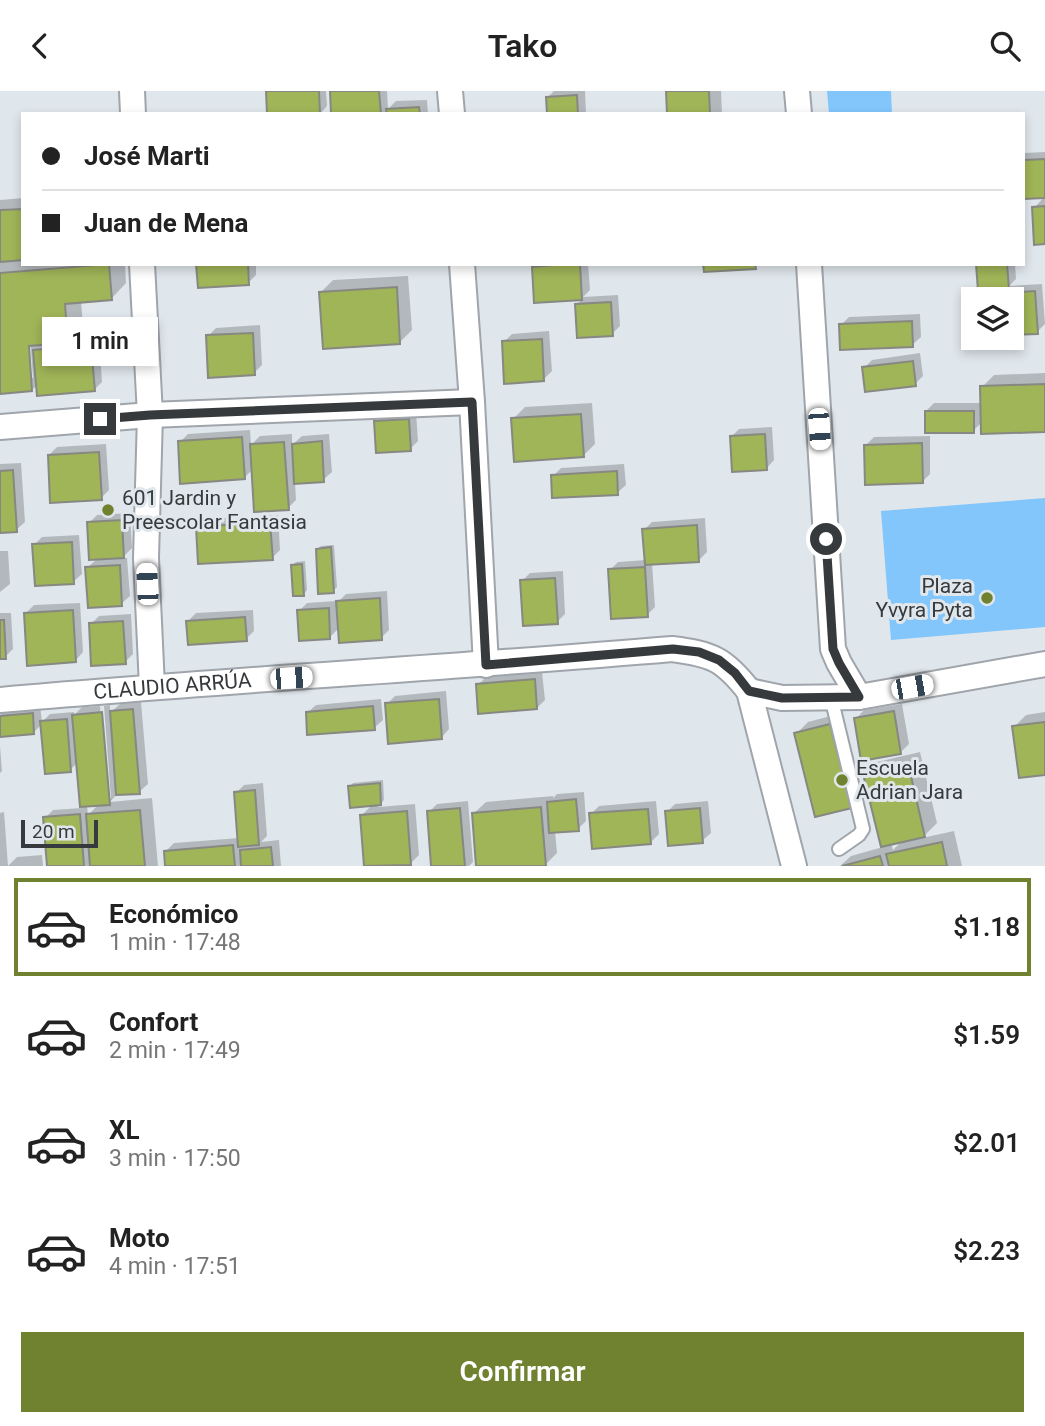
<!DOCTYPE html>
<html lang="es">
<meta charset="utf-8">
<style>
body{margin:0;font-family:Roboto,sans-serif;background:#f6f6f6;color:#222;height:100vh;display:flex;flex-direction:column;font-size:26px;white-space:nowrap}
*{box-sizing:border-box;margin:0}
p{font-size:23px;color:#767676}
.icon{flex:none;width:38px;height:38px;fill:none;stroke:currentColor;stroke-width:2;stroke-linecap:round;stroke-linejoin:round}
.map{position:relative;height:775px;overflow:hidden}
.panel{display:flex;flex-direction:column;background:#fff;flex:1}
.panel>*{flex:none}
.guide{position:absolute;left:21px;top:21px;width:1004px;height:154px;border-radius:0px;box-shadow:0 4px 10px #0003;display:grid;align-content:center;height:154px;padding:0 21px;background:#fff}
.tools{position:absolute;left:961px;top:196px;display:grid;gap:14px}
.tools a{display:grid;place-items:center;width:63px;height:63px;border-radius:0px;background:#fff;box-shadow:0 4px 10px #0003;font-size:35px}
.scale{position:absolute;left:21px;bottom:18px;width:77px;box-sizing:border-box;padding-left:7px;border:4px solid #373a3c;border-top:0;font-size:19px;line-height:24px;white-space:nowrap;color:#373a3c;-webkit-text-stroke:5px #e0e7ec;paint-order:stroke}
.end{position:absolute;width:32px;height:32px;margin:-16px;border:9px solid #373a3c;background:#fff;box-shadow:0 0 0 4px #fff}
.from{border-radius:50%}
.bubble{position:absolute;height:49px;border-radius:0px;background:#fff;box-shadow:0 4px 10px #0003;font-size:23px;font-weight:600;line-height:49px;text-align:center}
.car{position:absolute;width:21px;height:42px;margin:-21px -10px;border-radius:9px;box-shadow:0 0 5px 2px #0007;background:linear-gradient(#fff 24%,#345 0 40%,#fff 0 76%,#345 0 86%,#fff 0)}
.guide b{display:flex;align-items:center;gap:24px;height:66px;font-size:26px}
.guide b+b{border-top:2px solid #e0e0e0}
.guide i{width:18px;height:18px;background:#222}
ul{padding:12px 0 0;list-style:none}
li{display:flex;align-items:center;gap:21px;height:98px;margin:0 14px 10px;padding:0 7px;border:4px solid transparent;border-radius:0px}
li div{flex:1}
li b{display:block;font-size:26px}
li em{font-style:normal;font-weight:600}
li.current{border-color:#708130}
li>.icon{width:63px;height:63px;stroke-width:1.5}
.primary-button{display:flex;gap:14px;margin-top:auto;padding:14px 21px}
.primary-button a{flex:1;height:80px;border-radius:0px;background:#708130;color:#fff;font-size:28px;font-weight:600;line-height:80px;text-align:center}
header{display:flex;justify-content:space-between;align-items:center;height:91px;padding:0 21px;background:#fff;font-size:32px;font-weight:600}
.map>svg:first-child{display:block}
.garden{fill:#82c6fc}
.shadow{fill:#0003;fill-rule:evenodd}
.building{fill:#a0b458;stroke:#868881;stroke-width:2}
.lines{fill:none;stroke-linecap:round;stroke-linejoin:round}
.lane-casing{stroke:#9fa5ab;stroke-width:16}
.street-casing{stroke:#9fa5ab;stroke-width:28}
.lane{stroke:#fff;stroke-width:12}
.street{stroke:#fff;stroke-width:24}
.route{stroke:#373a3c;stroke-width:9}
.poi-dot{fill:#708130;stroke:#e0e7ec;stroke-width:2.5}
.labels{text-anchor:middle;dominant-baseline:central;stroke-width:6;stroke-linejoin:round;paint-order:stroke}
.poi-label{font-size:21px;fill:#373a3c;stroke:#e0e7ec;text-anchor:start}
.street-label{font-size:21px;fill:#373a3c;stroke:#e0e7ec}
</style>
<header><svg class="icon" aria-label="back" viewBox="0 0 24 24"><path d="M15 5l-7 7 7 7"/></svg>Tako<svg class="icon" aria-label="search" viewBox="0 0 24 24"><circle cx="10" cy="10" r="6"/><path d="M15 15l6 6"/></svg></header>
<div class="map">
<svg width="1045" height="775" viewBox="0 0 1045 775">
<rect width="100%" height="100%" fill="#e0e7ec"/>
<g class="garden">
<polygon points="827,0 891,0 892,23 829,23"/>
<polygon points="1045,407 1045,536 891,549 881,420"/>
</g>
<g class="shadow">
<polygon points="268,0 326,0 327,15 320,23"/>
<polygon points="331,0 387,0 388,18 396,10 427,9 428,23 333,23"/>
<polygon points="554,0 585,0 586,23 549,23 548,6"/>
<polygon points="668,0 721,0 722,23 669,23"/>
<polygon points="1045,61 1045,151 1034,117 1045,105 1024,107 1024,64 1025,62"/>
<path d="M23,107V173H125L126,192L111,208L81,210L83,235L68,249L99,247L102,291L94,299L38,293L32,299L0,301V109ZM30,246L33,287H30L27,247Z"/>
<polygon points="198,173 256,173 256,184 248,192"/>
<polygon points="537,173 588,173 590,199 583,206 618,204 620,235 612,243 576,214 583,207 536,210 534,176"/>
<polygon points="978,173 1015,173 1016,188 1009,195 1042,193 1045,233 1037,241 1012,243 1012,208 978,208 978,205 984,198"/>
<polygon points="408,185 412,239 399,252 321,201 333,189"/>
<polygon points="920,223 921,246 912,254 841,234 849,226"/>
<polygon points="260,234 262,274 254,282 208,245 216,237"/>
<polygon points="549,240 552,280 544,288 504,251 512,243"/>
<polygon points="920,262 923,285 915,293 864,277 872,269"/>
<polygon points="1045,282 1045,339 983,330 973,340 926,320 934,312 982,312 982,296 994,284"/>
<polygon points="592,312 595,353 583,365 513,328 525,316"/>
<polygon points="416,321 418,350 410,358 376,331 384,323"/>
<polygon points="772,336 774,369 766,378 731,346 739,338"/>
<polygon points="250,339 251,354 260,345 292,343 292,354 302,345 329,343 332,381 323,389 295,391 296,409 288,417 253,378 244,387 180,351 188,343"/>
<polygon points="930,345 930,383 922,391 866,354 874,346"/>
<polygon points="106,353 109,399 101,407 49,364 57,356"/>
<polygon points="21,372 25,431 16,439 0,440 0,373"/>
<polygon points="624,373 626,394 617,402 553,385 561,377"/>
<polygon points="130,422 132,457 122,467 127,467 130,505 121,513 87,477 98,467 89,432 97,424"/>
<polygon points="278,424 280,459 272,467 197,437 206,428"/>
<polygon points="705,427 707,461 699,469 652,472 655,516 647,524 610,479 618,471 646,469 644,439 652,431"/>
<polygon points="79,444 82,483 73,491 34,454 42,446"/>
<polygon points="334,454 337,496 333,500 317,458 321,455"/>
<polygon points="0,460 8,460 10,493 0,501"/>
<polygon points="305,470 307,499 304,503 293,474 296,471"/>
<polygon points="563,480 565,523 557,531 522,490 530,482"/>
<polygon points="387,500 389,539 381,547 340,536 330,546 299,520 307,512 336,510 336,513 346,503"/>
<polygon points="80,512 83,561 75,570 26,522 34,514"/>
<polygon points="253,519 254,540 246,548 188,530 196,522"/>
<polygon points="0,522 11,522 13,558 5,566 0,566"/>
<polygon points="131,523 133,563 125,571 91,533 99,525"/>
<polygon points="542,581 545,609 537,617 478,594 486,586"/>
<polygon points="446,600 449,638 441,647 387,613 395,605"/>
<polygon points="381,608 383,629 374,637 307,622 316,614"/>
<path d="M141,611L148,693L139,701L117,703L110,711L152,707L158,775H49L45,727L53,719L82,717L78,671L70,679L42,633L34,641L0,644V624L6,618L40,615L42,631L50,623L74,621V624L82,616L100,615L107,707H111L104,615L110,614V622L120,613ZM99,713L88,724L87,714Z"/>
<polygon points="902,613 909,653 901,661 856,628 864,619"/>
<polygon points="1045,621 1045,682 1014,636 1026,624"/>
<polygon points="842,622 863,703 851,715 796,643 808,631"/>
<polygon points="0,655 2,680 0,682"/>
<path d="M920,661L937,732L922,747L954,740L962,775H840L851,765L883,756L865,683L877,671ZM903,749L893,759L891,752Z"/>
<polygon points="383,689 384,709 378,716 415,713 419,764 411,772 366,775 362,724 373,713 350,695 353,692"/>
<polygon points="263,692 267,745 261,751 279,749 281,775 167,775 166,760 174,752 239,747 236,702 244,694"/>
<polygon points="584,701 586,730 578,738 555,740 557,762 545,774 478,775 473,723 486,711 553,705 553,707 557,703"/>
<polygon points="468,710 473,771 469,775 433,775 429,721 437,713"/>
<polygon points="656,710 659,743 651,751 591,723 599,715"/>
<polygon points="708,710 711,742 702,750 667,721 675,713"/>
<polygon points="4,721 8,775 0,775 0,722"/>
<polygon points="42,764 43,775 8,775 17,766"/>
</g>
<g class="building">
<polygon points="266,0 319,0 320,23 267,23"/>
<polygon points="330,0 379,0 381,23 331,23"/>
<polygon points="666,0 709,0 710,23 667,23"/>
<polygon points="577,4 578,23 547,23 546,6"/>
<polygon points="419,16 420,23 387,23 386,18"/>
<polygon points="1045,68 1045,107 1024,108 1024,69"/>
<polygon points="1045,115 1045,153 1034,154 1032,116"/>
<polygon points="23,118 23,169 0,171 0,119"/>
<polygon points="109,173 112,209 65,213 68,252 29,255 32,300 0,303 0,182"/>
<polygon points="196,173 248,173 249,194 198,197"/>
<polygon points="567,173 580,173 582,209 534,212 532,176"/>
<polygon points="703,173 755,173 756,178 704,181"/>
<polygon points="976,173 1007,173 1009,198 978,200"/>
<polygon points="397,196 400,253 323,258 319,201"/>
<polygon points="1035,200 1038,243 1012,244 1012,208 976,208 976,204"/>
<polygon points="611,211 613,245 577,247 575,213"/>
<polygon points="912,230 913,256 840,259 839,233"/>
<polygon points="253,242 255,284 208,287 206,244"/>
<polygon points="542,248 544,290 504,293 502,250"/>
<polygon points="91,254 95,300 37,305 33,259"/>
<polygon points="913,270 916,295 865,301 862,276"/>
<polygon points="1045,293 1045,341 981,343 980,295"/>
<rect x="925" y="320" width="49" height="22"/>
<polygon points="581,323 584,366 514,371 511,327"/>
<polygon points="409,328 411,360 376,362 374,330"/>
<polygon points="765,343 767,379 732,381 730,345"/>
<polygon points="242,346 245,388 180,393 178,350"/>
<polygon points="322,350 324,391 294,393 292,353"/>
<polygon points="284,351 289,419 254,421 250,353"/>
<polygon points="922,352 923,392 865,394 864,354"/>
<polygon points="99,361 102,409 50,412 48,364"/>
<polygon points="13,379 17,441 0,442 0,380"/>
<polygon points="617,380 618,404 552,407 551,384"/>
<polygon points="122,429 124,467 89,469 87,431"/>
<polygon points="270,431 273,469 198,473 196,436"/>
<polygon points="697,434 699,471 645,474 642,438"/>
<polygon points="72,451 74,493 35,495 32,453"/>
<polygon points="331,456 334,502 318,503 316,458"/>
<polygon points="302,473 304,505 293,505 291,474"/>
<polygon points="120,474 122,515 88,517 85,476"/>
<polygon points="645,476 648,526 611,528 608,478"/>
<polygon points="555,487 558,533 523,535 520,489"/>
<polygon points="380,507 382,549 339,552 336,510"/>
<polygon points="329,517 330,548 299,550 297,519"/>
<polygon points="73,519 76,571 27,575 24,522"/>
<polygon points="245,526 247,550 188,554 186,530"/>
<polygon points="0,529 4,529 6,568 0,568"/>
<polygon points="123,530 126,573 91,575 89,532"/>
<polygon points="535,588 537,618 478,623 476,593"/>
<polygon points="439,608 442,648 388,653 385,612"/>
<polygon points="373,615 375,639 307,644 306,621"/>
<polygon points="133,618 140,703 116,704 110,620"/>
<polygon points="894,620 901,663 861,670 854,627"/>
<polygon points="102,621 110,714 80,716 72,624"/>
<polygon points="33,622 34,643 0,646 0,625"/>
<polygon points="67,628 71,681 45,683 40,630"/>
<polygon points="1045,631 1045,684 1019,687 1012,635"/>
<polygon points="830,633 852,717 815,726 794,642"/>
<polygon points="908,672 925,746 881,756 863,683"/>
<polygon points="380,692 381,714 350,717 348,695"/>
<polygon points="255,699 259,754 238,756 234,701"/>
<polygon points="576,708 579,740 549,742 547,711"/>
<polygon points="541,716 546,775 476,775 472,722"/>
<polygon points="460,717 465,775 431,775 427,720"/>
<polygon points="700,717 703,752 668,755 665,720"/>
<polygon points="648,718 651,753 592,758 589,722"/>
<polygon points="140,719 145,775 90,775 86,723"/>
<polygon points="407,720 411,774 364,775 360,724"/>
<polygon points="80,723 84,775 47,775 43,726"/>
<polygon points="942,751 947,775 889,775 886,763"/>
<polygon points="233,754 235,775 165,775 164,760"/>
<polygon points="271,756 273,775 241,775 240,759"/>
<polygon points="880,765 883,775 842,775"/>
</g>
<g class="lines">
<g class="lane-casing">
<polyline id="lane" points="831,606 863,738 859,744 839,758"/>
</g>
<g class="street-casing">
<g id="street">
<polyline points="132,0 133,23"/>
<polyline points="450,0 452,23"/>
<polyline points="797,0 799,23"/>
<polyline points="142,173 150,324 146,467 152,596"/>
<polyline points="462,173 472,311 486,574"/>
<polyline points="809,173 833,558 839,572 859,606"/>
<polyline points="0,336 150,324 472,311"/>
<polyline points="749,600 782,607 859,606 1045,573"/>
<path id="s1" d="M0,609C224,589 448,577 672,558C712,563 724,568 749,600L794,775"/>
</g>
</g>
<use href="#lane" class="lane"/>
<use href="#street" class="street"/>
</g>
<g class="lines">
<polyline class="route" points="100,328 150,324 472,311 486,574 673,558 699,561 719,569 735,582 749,600 782,607 859,606 839,572 833,558 826,448"/>
</g>
<g class="poi-dot">
<circle cx="108" cy="419" r="7"/>
<circle cx="987" cy="507" r="7"/>
<circle cx="842" cy="689" r="7"/>
</g>
<g class="labels">
<g class="poi-label">
<text x="122" y="407">601 Jardin y<tspan x="122" dy="24">Preescolar Fantasia</tspan></text>
<text x="973" y="495" text-anchor="end">Plaza<tspan x="973" dy="24">Yvyra Pyta</tspan></text>
<text x="856" y="677">Escuela<tspan x="856" dy="24">Adrian Jara</tspan></text>
</g>
<g class="street-label">
<text stroke="none"><textPath href="#s1" startOffset="173">CLAUDIO ARRÚA</textPath></text>
</g>
</g>
</svg>
<div class="tools">
<a><svg class="icon" aria-label="layers" viewBox="0 0 24 24"><path d="M12 4l9 5-9 5-9-5zM3 14l9 5 9-5"/></svg></a>
</div>
<div class="scale">20 m</div>
<i class="end from" style="left:826px;top:448px"></i>
<i class="end" style="left:100px;top:328px"></i>
<div class="bubble" style="left:42px;top:226px;width:116px">1 min</div>
<i class="car" style="left:819px;top:338px;rotate:176deg"></i>
<i class="car" style="left:147px;top:493px;rotate:357deg"></i>
<i class="car" style="left:291px;top:587px;rotate:86deg"></i>
<i class="car" style="left:912px;top:596px;rotate:80deg"></i>
<div class="guide">
<b><i class="from"></i>José Marti</b>
<b><i></i>Juan de Mena</b>
</div>
</div>
<section class="panel">
<ul>
<li class="current"><svg class="icon" aria-label="car" viewBox="0 0 24 24"><path d="M5 17H2v-5l4-1 3-4h7l3 4 3 1v5h-3M9 17h6M6 11h13"/><circle cx="7" cy="17" r="2"/><circle cx="17" cy="17" r="2"/></svg><div><b>Económico</b><p>1 min · 17:48</p></div><em>$1.18</em></li>
<li><svg class="icon" aria-label="car" viewBox="0 0 24 24"><path d="M5 17H2v-5l4-1 3-4h7l3 4 3 1v5h-3M9 17h6M6 11h13"/><circle cx="7" cy="17" r="2"/><circle cx="17" cy="17" r="2"/></svg><div><b>Confort</b><p>2 min · 17:49</p></div><em>$1.59</em></li>
<li><svg class="icon" aria-label="car" viewBox="0 0 24 24"><path d="M5 17H2v-5l4-1 3-4h7l3 4 3 1v5h-3M9 17h6M6 11h13"/><circle cx="7" cy="17" r="2"/><circle cx="17" cy="17" r="2"/></svg><div><b>XL</b><p>3 min · 17:50</p></div><em>$2.01</em></li>
<li><svg class="icon" aria-label="car" viewBox="0 0 24 24"><path d="M5 17H2v-5l4-1 3-4h7l3 4 3 1v5h-3M9 17h6M6 11h13"/><circle cx="7" cy="17" r="2"/><circle cx="17" cy="17" r="2"/></svg><div><b>Moto</b><p>4 min · 17:51</p></div><em>$2.23</em></li>
</ul>
<div class="primary-button"><a>Confirmar</a></div>
</section>
